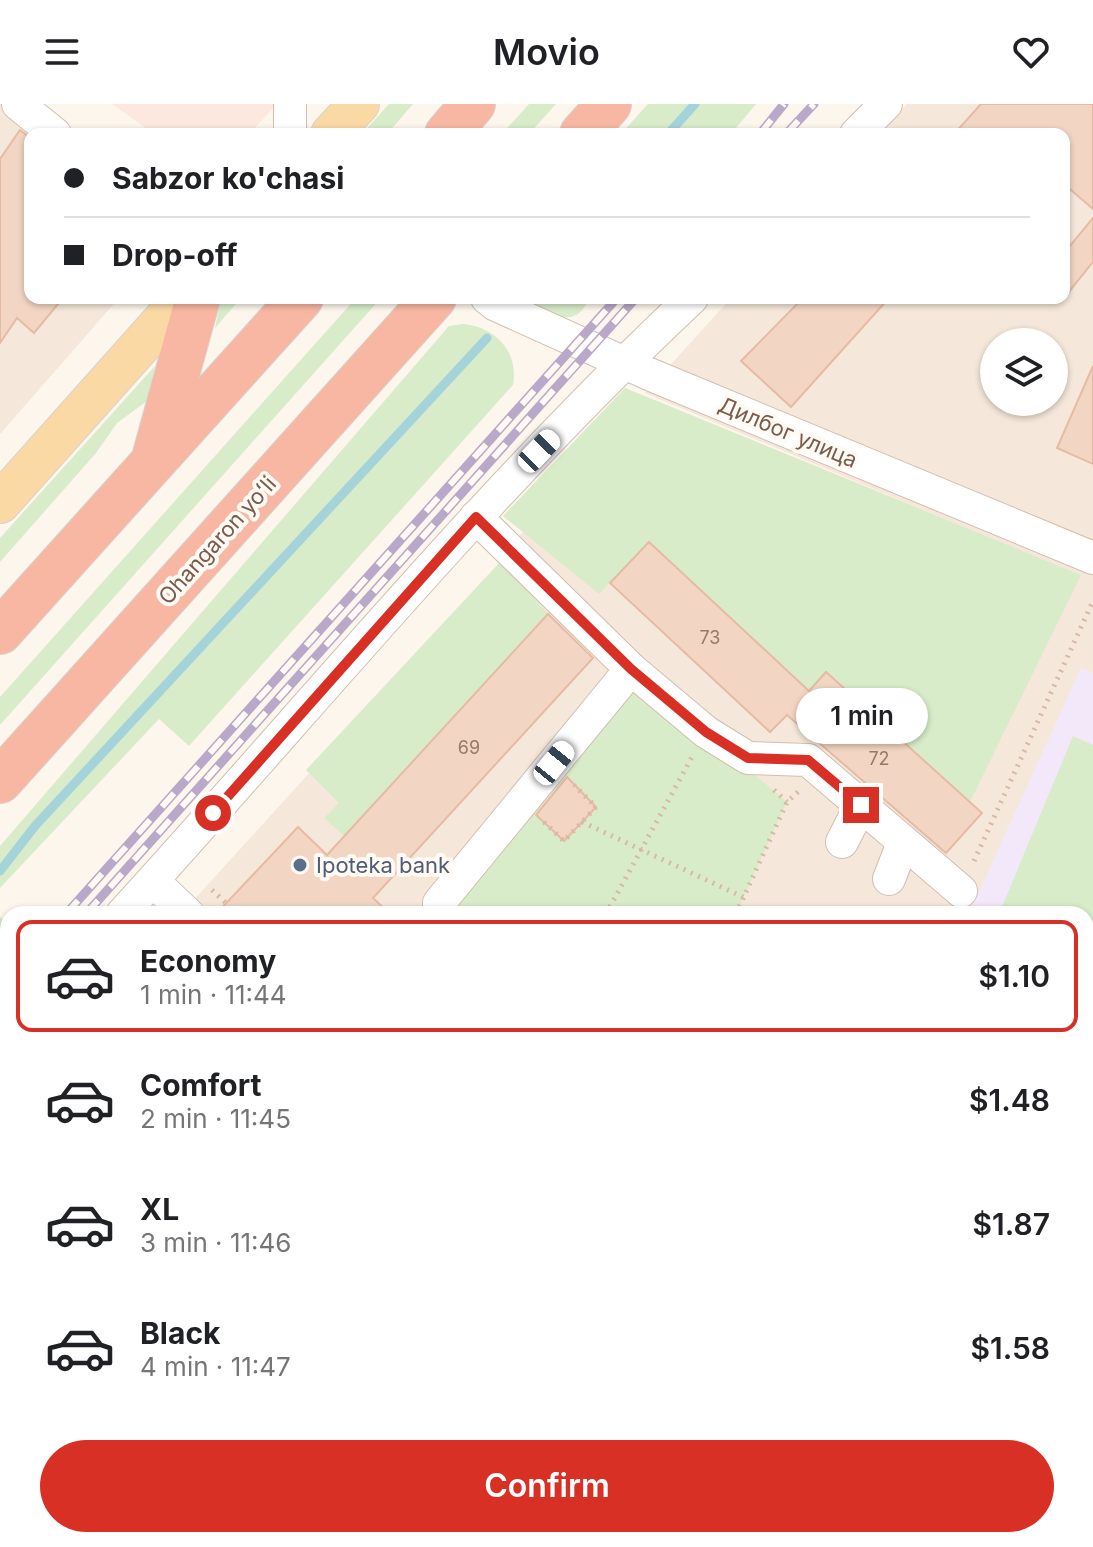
<!DOCTYPE html>
<meta charset="utf-8">
<style>
body{margin:0;font-family:Inter,sans-serif;background:#f2f2f2;color:#202124;height:100vh;display:flex;flex-direction:column;font-size:30px;white-space:nowrap}
*{box-sizing:border-box;margin:0}
p{font-size:26px;color:#757577}
.icon{flex:none;width:44px;height:44px;fill:none;stroke:currentColor;stroke-width:2;stroke-linecap:round;stroke-linejoin:round}
.map{position:relative;flex:1;overflow:hidden}
.sheet{position:absolute;left:0px;top:802px;width:1094px;height:642px;display:flex;flex-direction:column;background:#fff;border-radius:24px 24px 0 0;box-shadow:0 2px 6px #0004}
.sheet>*{flex:none}
.banner{position:absolute;left:24px;top:24px;width:1046px;height:176px;border-radius:16px;box-shadow:0 2px 6px #0004;display:grid;align-content:center;height:176px;padding:0 40px;background:#fff}
.tools{position:absolute;left:980px;top:224px;display:grid;gap:16px}
.tools a{display:grid;place-items:center;width:88px;height:88px;border-radius:50%;background:#fff;box-shadow:0 2px 6px #0004;font-size:40px}
.end{position:absolute;width:36px;height:36px;margin:-18px;border:10px solid #d93025;background:#fff;box-shadow:0 0 0 4px #fff}
.from{border-radius:50%}
.bubble{position:absolute;height:56px;border-radius:28px;background:#fff;box-shadow:0 2px 6px #0004;font-size:26px;font-weight:600;line-height:56px;text-align:center}
.car{position:absolute;width:24px;height:48px;margin:-24px -12px;border-radius:10px;box-shadow:0 0 6px 2px #0007;background:linear-gradient(#fff 24%,#345 0 40%,#fff 0 76%,#345 0 86%,#fff 0)}
.banner b{display:flex;align-items:center;gap:28px;height:76px;font-size:30px}
.banner b+b{border-top:2px solid #e0e0e0}
.banner i{width:20px;height:20px;background:#202124}
ul{padding:14px 0 0;list-style:none}
li{display:flex;align-items:center;gap:24px;height:112px;margin:0 16px 12px;padding:0 24px;border:4px solid transparent;border-radius:16px}
li div{flex:1}
li b{display:block;font-size:30px}
li em{font-style:normal;font-weight:600}
li.selected{border-color:#d93025}
li>.icon{width:72px;height:72px;stroke-width:1.5}
.cta{display:flex;gap:16px;margin-top:auto;padding:16px 40px}
.cta a{flex:1;height:92px;border-radius:48px;background:#d93025;color:#fff;font-size:32px;font-weight:600;line-height:92px;text-align:center}
header{display:flex;justify-content:space-between;align-items:center;height:104px;padding:0 40px;background:#fff;font-size:36px;font-weight:600}
.map>svg:first-child{display:block}
.residential{fill:#f5e8da;fill-rule:evenodd}
.commercial{fill:#fde8e0}
.education{fill:#f3e8fa}
.green{fill:#d8ecc9}
.lines{fill:none;stroke-linecap:round;stroke-linejoin:round}
.stream{stroke:#a5d3da;stroke-width:9}
.building{fill:#f3d5c3;stroke:#e6bba3;stroke-width:2}
.minor-casing{stroke:#d1beb0;stroke-width:34}
.major-casing{stroke:#dad1cd;stroke-width:42}
.highway-casing{stroke:#dad1cd;stroke-width:46}
.path{stroke:#d9b8a5;stroke-width:5;stroke-dasharray:2 6;stroke-linecap:butt}
.minor{stroke:#fff;stroke-width:32}
.major{stroke:#fbd9a5;stroke-width:40}
.highway{stroke:#f7b7a3;stroke-width:44}
.rail-casing{stroke:#b9a8c9;stroke-width:9}
.rail{stroke:#fffaf3;stroke-width:6;stroke-dasharray:18;stroke-linecap:butt}
.route{stroke:#d93025;stroke-width:10}
.service-dot{fill:#5c6f8a;stroke:#fffaf3;stroke-width:3}
.labels{text-anchor:middle;dominant-baseline:central;stroke-width:8;stroke-linejoin:round;paint-order:stroke}
.number-label{font-size:18px;fill:#987a6a}
.street-label{font-size:22px;fill:#7a5c4d;stroke:#fffaf3}
.service-label{font-size:22px;fill:#4e5e75;stroke:#fffaf3;text-anchor:start}
</style>
<header><svg class="icon" aria-label="menu" viewBox="0 0 24 24"><path d="M4 6h16M4 12h16M4 18h16"/></svg>Movio<svg class="icon" aria-label="heart" viewBox="0 0 24 24"><path d="M12 20l-8-8c-3-5 5-10 8-4 3-6 11-1 8 4z"/></svg></header>
<div class="map">
<svg width="1093" height="1443" viewBox="0 0 1093 1443">
<rect width="100%" height="100%" fill="#fdf6ec"/>
<g class="residential">
<polygon points="0,0 29,0 30,194 119,194 0,330"/>
<path d="M907,0H1093V1443H0V1015L8,1005V1436H1086V810H181L501,458L625,284L924,406L645,289L731,194H1064V30H880ZM994,238H1054V298H994Z"/>
</g>
<polygon class="commercial" points="112,0 277,0 249,30 154,30"/>
<polygon class="education" points="1081,564 1093,569 1093,1443 665,1443 668,1436 1086,1436 1086,810 969,810"/>
<g class="green">
<polygon points="389,0 413,0 387,30 362,30"/>
<polygon points="529,0 556,0 529,30 502,30"/>
<polygon points="648,0 756,0 731,30 621,30"/>
<polygon points="221,194 241,194 215,224"/>
<polygon points="356,194 381,194 0,621 0,593"/>
<path d="M522,194H591C587,198 583,207 578,210C562,220 533,207 522,194Z"/>
<path d="M463,220C496,223 519,248 513,281L189,642L159,615L0,784V742L449,222Z"/>
<polygon points="155,262 147,297 117,319 96,349 0,458 0,434"/>
<polygon points="625,284 1081,471 970,698 826,568 809,587 649,438 599,490 503,412"/>
<polygon points="501,457 548,510 344,732 324,714 339,699 306,666"/>
<polygon points="631,565 787,698 736,810 439,810"/>
<polygon points="1073,632 1093,641 1093,1220 1086,1217 1086,810 999,810"/>
<polygon points="0,813 8,821 8,847 0,856"/>
</g>
<g class="lines">
<g class="stream">
<polyline points="668,30 695,0"/>
<polyline points="0,767 35,722 487,234"/>
</g>
</g>
<g class="building">
<polygon points="981,0 1093,0 1093,105 1064,80 1064,30 954,30"/>
<polygon points="20,26 30,34 30,194 63,194 34,229 17,214 0,239 0,55"/>
<polygon points="1093,114 1093,158 1064,194 1064,149"/>
<polygon points="803,194 889,194 791,303 741,257"/>
<polygon points="1093,262 1093,360 1057,344"/>
<polygon points="649,438 809,587 826,568 982,709 946,749 787,611 770,628 610,479"/>
<polygon points="548,510 593,554 373,794 390,810 216,810 298,723 327,751"/>
<polygon points="567,673 596,703 564,737 536,711"/>
</g>
<g class="lines">
<g class="minor-casing">
<g id="minor">
<polyline points="18,0 55,30"/>
<polyline points="290,30 290,0"/>
<polyline points="856,30 886,0"/>
<polyline points="487,194 496,201 649,270 1093,454"/>
<polyline points="631,565 706,628 748,654 808,656 961,787"/>
<polyline points="842,738 861,701"/>
<polyline points="889,775 903,739"/>
<polyline points="153,777 188,810"/>
<path d="M122,810C311,603 488,385 692,194"/>
<polyline points="439,810 439,799 631,565 476,413"/>
<polyline points="0,945 8,936"/>
<polyline points="0,1223 8,1217"/>
<polyline points="1086,1304 1090,1294"/>
<polyline points="201,1436 217,1443"/>
<polyline points="1032,1436 1031,1439 1042,1443"/>
<polyline points="71,1443 75,1436"/>
<polyline points="586,1443 589,1436"/>
</g>
</g>
<g class="major-casing">
<g id="major">
<polyline points="331,30 359,0"/>
<polyline points="0,399 183,194"/>
</g>
</g>
<g class="highway-casing">
<g id="highway">
<polyline points="447,30 473,0"/>
<polyline points="582,30 609,0"/>
<polyline points="154,354 198,194"/>
<polyline points="0,528 301,194"/>
<polyline points="0,677 434,194"/>
</g>
</g>
<g class="path">
<polyline points="774,686 787,698"/>
<polyline points="544,718 564,737 596,703 574,681"/>
<polyline points="582,718 743,793"/>
<polyline points="974,757 1093,497"/>
<polyline points="212,786 226,799"/>
<polyline points="606,810 692,653"/>
<polyline points="736,810 787,698 799,687"/>
<polyline points="0,1002 8,993"/>
</g>
<use href="#minor" class="minor"/>
<use href="#major" class="major"/>
<use href="#highway" class="highway"/>
<g class="rail-casing">
<g id="rail">
<polyline points="760,30 784,0"/>
<polyline points="786,30 814,0"/>
<polyline points="66,810 617,194"/>
<polyline points="86,810 636,194"/>
<polyline points="0,883 8,874"/>
<polyline points="0,907 8,898"/>
</g>
</g>
<use href="#rail" class="rail"/>
</g>
<g class="lines">
<polyline class="route" points="213,709 476,413 631,565 706,628 748,654 808,656 861,701"/>
</g>
<circle class="service-dot" cx="300" cy="761" r="8"/>
<g class="labels">
<g class="number-label">
<text x="710" y="533">73</text>
<text x="469" y="643">69</text>
<text x="879" y="654">72</text>
</g>
<g class="street-label">
<text transform="translate(788 328) rotate(23)">Дилбог улица</text>
<text transform="translate(217 436) rotate(-48)">Ohangaron yoʻli</text>
</g>
<g class="service-label">
<text x="316" y="761">Ipoteka bank</text>
</g>
</g>
</svg>
<div class="tools">
<a><svg class="icon" aria-label="layers" viewBox="0 0 24 24"><path d="M12 4l9 5-9 5-9-5zM3 14l9 5 9-5"/></svg></a>
</div>
<i class="end from" style="left:213px;top:709px"></i>
<i class="end" style="left:861px;top:701px"></i>
<div class="bubble" style="left:796px;top:584px;width:132px">1 min</div>
<i class="car" style="left:539px;top:347px;rotate:44deg"></i>
<i class="car" style="left:554px;top:659px;rotate:39deg"></i>
<div class="banner">
<b><i class="from"></i>Sabzor ko'chasi</b>
<b><i></i>Drop-off</b>
</div>
<section class="sheet">
<ul>
<li class="selected"><svg class="icon" aria-label="car" viewBox="0 0 24 24"><path d="M5 17H2v-5l4-1 3-4h7l3 4 3 1v5h-3M9 17h6M6 11h13"/><circle cx="7" cy="17" r="2"/><circle cx="17" cy="17" r="2"/></svg><div><b>Economy</b><p>1 min · 11:44</p></div><em>$1.10</em></li>
<li><svg class="icon" aria-label="car" viewBox="0 0 24 24"><path d="M5 17H2v-5l4-1 3-4h7l3 4 3 1v5h-3M9 17h6M6 11h13"/><circle cx="7" cy="17" r="2"/><circle cx="17" cy="17" r="2"/></svg><div><b>Comfort</b><p>2 min · 11:45</p></div><em>$1.48</em></li>
<li><svg class="icon" aria-label="car" viewBox="0 0 24 24"><path d="M5 17H2v-5l4-1 3-4h7l3 4 3 1v5h-3M9 17h6M6 11h13"/><circle cx="7" cy="17" r="2"/><circle cx="17" cy="17" r="2"/></svg><div><b>XL</b><p>3 min · 11:46</p></div><em>$1.87</em></li>
<li><svg class="icon" aria-label="car" viewBox="0 0 24 24"><path d="M5 17H2v-5l4-1 3-4h7l3 4 3 1v5h-3M9 17h6M6 11h13"/><circle cx="7" cy="17" r="2"/><circle cx="17" cy="17" r="2"/></svg><div><b>Black</b><p>4 min · 11:47</p></div><em>$1.58</em></li>
</ul>
<div class="cta"><a>Confirm</a></div>
</section>
</div>
